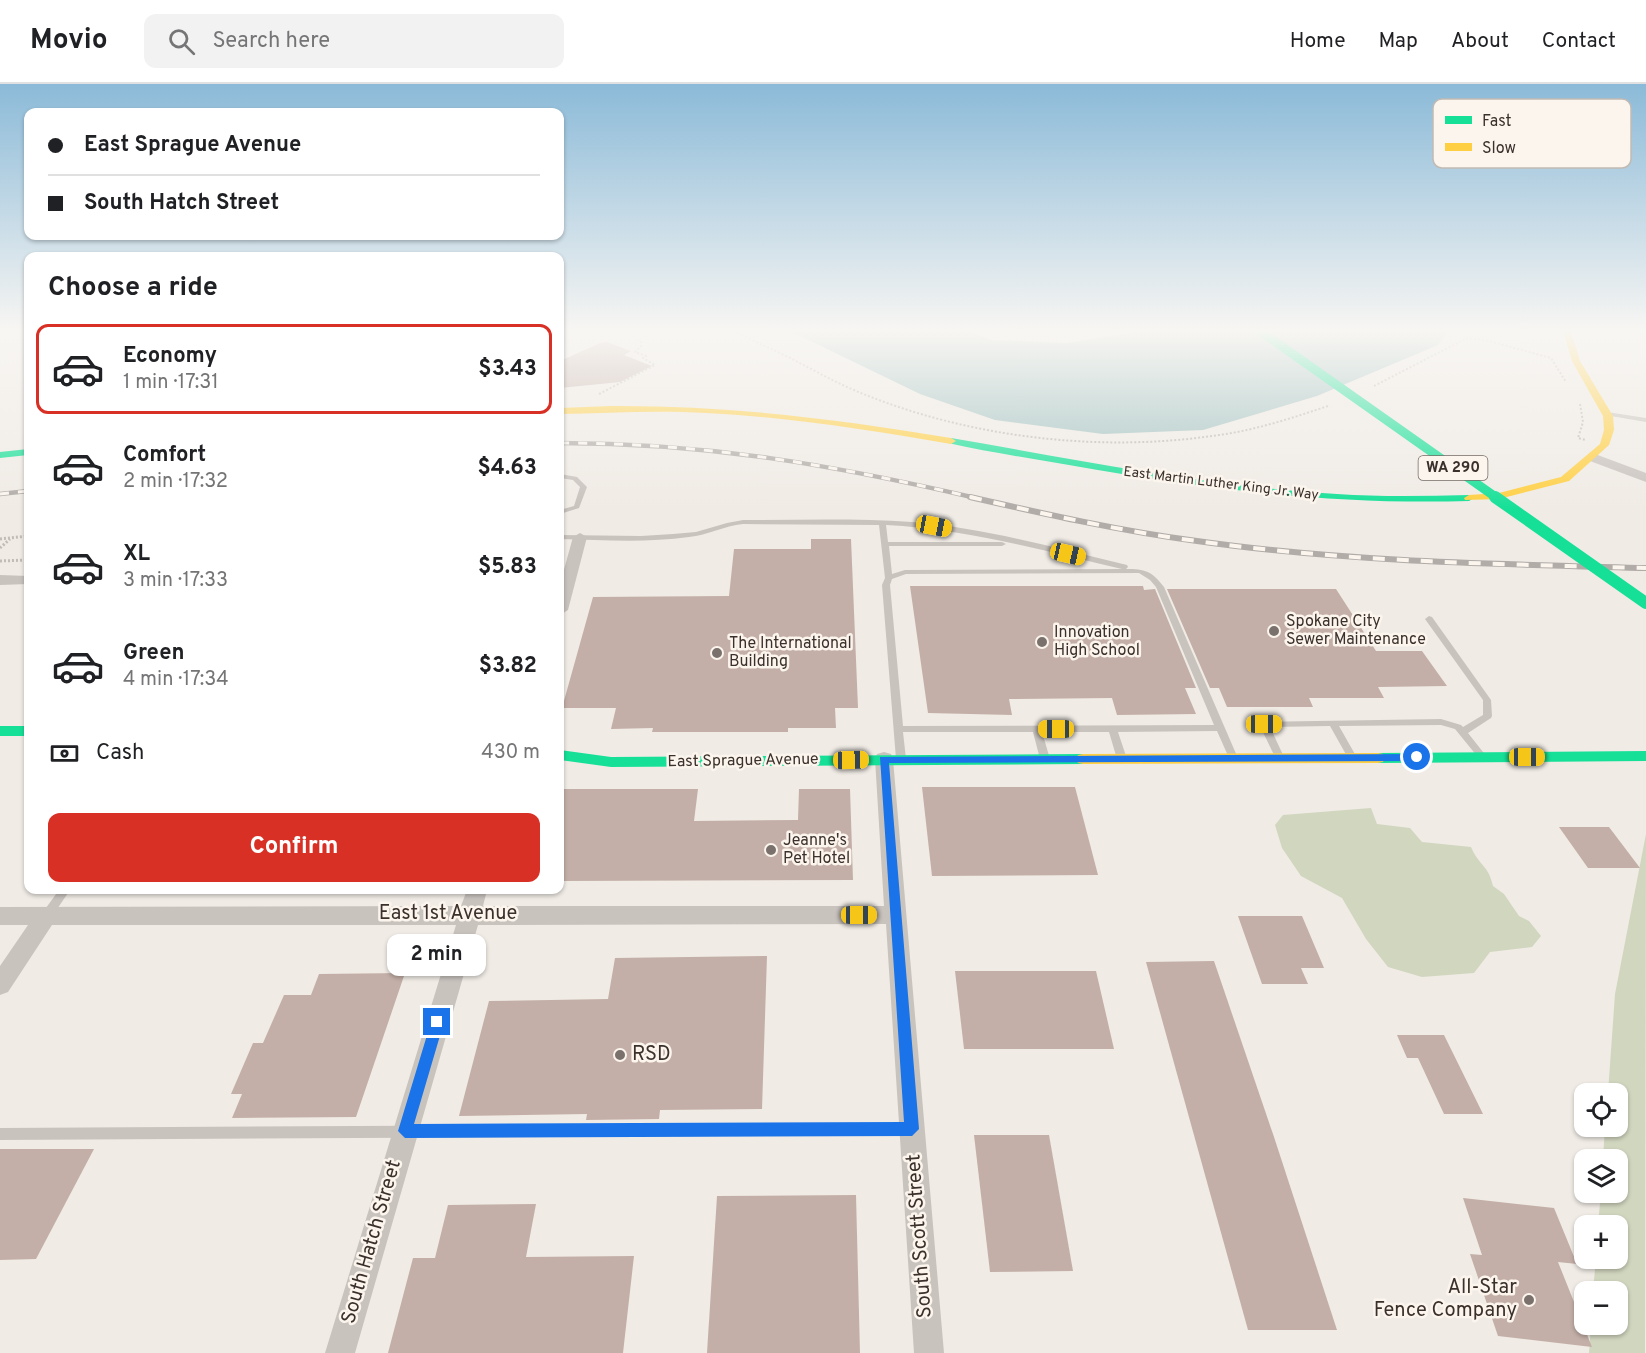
<!DOCTYPE html>
<meta charset="utf-8">
<style>
body{margin:0;font-family:Overpass,sans-serif;background:#f2f2f2;color:#202124;height:100vh;display:flex;flex-direction:column;font-size:22px;white-space:nowrap}
*{box-sizing:border-box;margin:0}
p{font-size:20px;color:#757577}
.icon{flex:none;width:33px;height:33px;fill:none;stroke:currentColor;stroke-width:2;stroke-linecap:round;stroke-linejoin:round}
.map{position:relative;flex:1;overflow:hidden}
.side{position:absolute;left:24px;top:168px;width:540px;height:642px;display:flex;flex-direction:column;background:#fff;border-radius:12px;box-shadow:0 2px 4px #0004}
.side>*{flex:none}
.hud{position:absolute;left:24px;top:24px;width:540px;height:132px;border-radius:12px;box-shadow:0 2px 4px #0004;display:grid;align-content:center;height:132px;padding:0 24px;background:#fff}
.tools{position:absolute;left:1574px;top:999px;display:grid;gap:12px}
.tools a{display:grid;place-items:center;width:54px;height:54px;border-radius:12px;background:#fff;box-shadow:0 2px 4px #0004;font-size:30px}
.end{position:absolute;width:27px;height:27px;margin:-14px;border:8px solid #1a73e8;background:#fff;box-shadow:0 0 0 3px #fff}
.from{border-radius:50%}
.bubble{position:absolute;height:42px;border-radius:12px;background:#fff;box-shadow:0 2px 4px #0004;font-size:20px;font-weight:700;line-height:42px;text-align:center}
.car{position:absolute;width:18px;height:36px;margin:-18px -9px;border-radius:8px;box-shadow:0 0 4px 2px #0007;background:linear-gradient(#f5c518 24%,#345 0 40%,#f5c518 0 76%,#345 0 86%,#f5c518 0)}
.hud b{display:flex;align-items:center;gap:21px;height:57px;font-size:22px}
.hud b+b{border-top:2px solid #e0e0e0}
.hud i{width:15px;height:15px;background:#202124}
ul{padding:0;list-style:none}
li{display:flex;align-items:center;gap:18px;height:90px;margin:0 12px 9px;padding:0 12px;border:3px solid transparent;border-radius:12px}
li div{flex:1}
li b{display:block;font-size:22px}
li em{font-style:normal;font-weight:700}
li.current{border-color:#d93025}
li>.icon{width:54px;height:54px;stroke-width:1.5}
h2{padding:0 24px;font-size:27px;line-height:72px}
.pay{display:flex;align-items:center;gap:15px;height:66px;padding:0 24px;font-size:22px}
.pay p{margin-inline-start:auto}
.button{display:flex;gap:12px;margin-top:auto;padding:12px 24px}
.button a{flex:1;height:69px;border-radius:12px;background:#d93025;color:#fff;font-size:24px;font-weight:700;line-height:69px;text-align:center}
header{display:flex;align-items:center;gap:36px;box-sizing:border-box;height:84px;padding:0 30px;background:#fff;border-bottom:2px solid #e0e0e0}
header strong{font-size:28px}
nav{display:flex;gap:33px;margin-inline-start:auto;font-size:21px}
.search{width:420px;height:54px;background:#f2f2f2;display:flex;align-items:center;gap:15px;box-sizing:border-box;padding:0 21px;border-radius:12px;color:#757577;font-size:22px}
.map>svg:first-child{display:block}
.green{fill:#d1d6bf}
.water{fill:#a1c2c1}
.building{fill:#c3afa7}
.lines{fill:none;stroke-linecap:round;stroke-linejoin:round}
.path-far1{stroke:#c2bbb6;stroke-width:2;stroke-dasharray:2 2;stroke-linecap:butt}
.path{stroke:#c2bbb6;stroke-width:3;stroke-dasharray:2 2;stroke-linecap:butt}
.lane{fill:#c9c3be;fill-rule:evenodd}
.street{fill:#c9c3be;fill-rule:evenodd}
.fast{fill:#16e098;fill-rule:evenodd}
.slow{fill:#ffcf43;fill-rule:evenodd}
.rail-far1-casing{stroke:#b1aca8;stroke-width:4.5}
.rail-casing{stroke:#b1aca8;stroke-width:6}
.rail-far1{stroke:#fbf5ee;stroke-width:3;stroke-dasharray:9;stroke-linecap:butt}
.rail{stroke:#fbf5ee;stroke-width:4;stroke-dasharray:12;stroke-linecap:butt}
.fast-bridge-far1{stroke:#16e098;stroke-width:9}
.fast-bridge{stroke:#16e098;stroke-width:12}
.route{fill:#1a73e8}
.poi-dot{fill:#7a716c;stroke:#fbf5ee;stroke-width:2}
.labels{text-anchor:middle;dominant-baseline:central;stroke-width:5;stroke-linejoin:round;paint-order:stroke}
.far-street-label{font-size:14px;fill:#3b302b;stroke:#fbf5ee}
.shield{fill:#fbf5ee;stroke:#756b66;stroke-width:1.5}
.shield-label{font-size:15px;font-weight:bold;fill:#3b302b}
.poi-label{font-size:16px;fill:#3b302b;stroke:#fbf5ee;text-anchor:start}
.street-label{font-size:16px;fill:#3b302b;stroke:#fbf5ee}
.near-street-label{font-size:20px;fill:#3b302b;stroke:#fbf5ee}
.near-poi-label{font-size:20px;fill:#3b302b;stroke:#fbf5ee;text-anchor:start}
.key{fill:#fbf5ee;stroke:#c1bab4;stroke-width:1.5}
.key-label{font-size:16px;fill:#3b302b}
</style>
<header>
<strong>Movio</strong>
<div class="search"><svg class="icon" aria-label="search" viewBox="0 0 24 24"><circle cx="10" cy="10" r="6"/><path d="M15 15l6 6"/></svg>Search here</div>
<nav><a>Home</a><a>Map</a><a>About</a><a>Contact</a></nav>
</header>
<div class="map">
<svg width="1646" height="1269" viewBox="0 0 1646 1269">
<rect width="100%" height="100%" fill="#f0ebe5"/>
<g class="green">
<path d="M1371,724L1377,740L1410,744L1422,758L1471,763C1479,782 1488,780 1493,802L1504,810L1519,832L1529,837L1541,852L1532,863L1490,868L1474,889L1422,893L1388,883L1366,855L1342,814L1301,792L1282,764L1275,741L1283,731Z"/>
<polygon points="1646,750 1645,1269 1589,1269 1591,1241 1617,1240 1617,1208 1593,1207 1596,1175 1617,1174 1617,1142 1598,1141 1601,1109 1617,1108 1617,1076 1603,1075 1605,1043 1617,1042 1617,1010 1608,1009 1615,910"/>
</g>
<polygon class="water" points="790,247 968,247 991,256 1067,259 1144,247 1448,247 1438,261 1317,312 1203,346 1103,350 995,336 920,310"/>
<g class="building">
<polygon points="607,258 631,267 624,271 652,282 620,298 560,304 560,277 600,259"/>
<polygon points="811,455 851,455 858,624 835,624 836,644 788,644 788,648 652,648 653,644 611,645 616,624 562,624 593,513 729,512 734,465 811,465"/>
<polygon points="910,502 1143,502 1144,506 1155,505 1196,604 1185,604 1196,630 1117,631 1112,614 1009,615 1012,631 928,629"/>
<polygon points="1167,505 1336,505 1376,567 1422,567 1447,602 1378,603 1384,614 1309,614 1313,623 1227,623 1219,604 1210,604"/>
<polygon points="922,703 1075,703 1098,791 932,792"/>
<polygon points="560,705 698,705 694,737 798,736 799,705 850,705 853,796 560,797"/>
<polygon points="1559,743 1609,743 1640,784 1588,784"/>
<polygon points="1238,832 1302,832 1324,884 1301,884 1308,900 1262,900"/>
<polygon points="767,872 762,1025 660,1026 659,1035 586,1036 587,1030 459,1032 489,917 608,915 615,874"/>
<polygon points="1214,877 1274,1053 1337,1246 1248,1246 1146,878"/>
<polygon points="955,887 1096,887 1114,965 964,965"/>
<polygon points="405,889 356,1033 232,1034 242,1010 231,1010 253,959 263,959 284,911 311,911 319,890"/>
<polygon points="1397,951 1444,951 1483,1030 1444,1030 1418,974 1407,974"/>
<polygon points="974,1051 1049,1051 1073,1187 990,1188"/>
<polygon points="0,1065 94,1065 36,1175 0,1176"/>
<polygon points="856,1111 860,1269 707,1269 717,1112"/>
<polygon points="1463,1114 1554,1124 1577,1180 1558,1178 1592,1263 1498,1252 1470,1170 1482,1171"/>
<polygon points="536,1120 526,1173 634,1172 623,1269 388,1269 413,1174 435,1174 448,1121"/>
</g>
<g class="lines">
<g class="path-far1">
<path d="M735,247C752,257 770,264 788,273C812,285 836,299 861,309C971,354 1101,369 1219,351C1256,346 1292,334 1328,322"/>
<polyline points="1374,302 1467,254 1485,256 1551,274 1566,298"/>
<polyline points="599,310 655,281 643,274 646,272 635,268 642,261 640,255"/>
<polyline points="1580,320 1583,338 1578,354 1586,356"/>
</g>
<g class="path">
<polyline points="0,455 28,452"/>
<polyline points="0,464 10,455"/>
<polyline points="0,477 28,476"/>
</g>
<g class="lane">
<polygon points="1607,328 1646,334 1646,338 1605,331 1605,329"/>
<polygon points="560,390 577,393 587,403 579,424 560,430 560,426 574,422 580,403 573,396 560,394"/>
<path d="M743,436C799,436 856,434 912,438C985,444 1056,464 1127,481L1128,483L1126,485C1145,485 1152,487 1164,503L1237,672L1235,674H1229L1217,647L1118,648L1127,675L1125,677H1119L1117,675L1109,648H1042L1050,675L1048,677H1042L1040,675L1033,648H903L906,675L904,677H898L896,675L882,501L885,494L879,441L743,440C724,442 708,451 689,453C647,459 602,456 560,455V451L641,452L673,450L696,448L727,439ZM886,441C967,445 1044,467 1122,485L905,486L892,490L889,462H1002L1006,460L1002,458H888ZM1139,489L1150,496L1156,503L1214,641L903,642L890,501L892,495L906,490Z"/>
<polygon points="1429,532 1432,533 1491,616 1492,632 1491,634 1468,649 1483,668 1485,670 1483,672 1477,672 1455,645 1441,641 1339,642 1356,672 1354,674 1348,674 1330,642 1270,643 1284,673 1282,675 1276,675 1259,640 1261,638 1441,635 1461,641 1463,643 1483,631 1483,616 1425,535"/>
<polygon points="59,806 70,806 51,834 47,836 43,834 42,831 43,828"/>
<polygon points="910,1039 915,1040 916,1045 915,1050 910,1051 0,1056 0,1044"/>
</g>
<g class="street">
<polygon points="1595,370 1646,389 1646,398 1590,377 1590,371"/>
<polygon points="580,449 587,453 568,526 560,531 560,500 573,453"/>
<polygon points="0,491 28,492 28,500 0,501"/>
<polygon points="884,668 891,670 893,675 944,1269 914,1269 886,840 478,841 355,1269 325,1269 456,841 52,841 8,908 0,911 0,882 28,841 0,841 0,823 461,822 467,806 487,806 483,822 884,822 875,675 877,670"/>
</g>
<g class="fast">
<path d="M951,354C1079,376 1207,402 1337,410C1381,413 1425,412 1469,411L1474,414L1469,417C1331,421 1205,405 1069,381C1029,374 988,368 948,359L946,357Z"/>
<polygon points="28,365 28,371 0,374 0,368"/>
<rect x="0" y="642" width="28" height="10"/>
<polygon points="560,666 611,673 1083,670 1088,671 1090,675 1088,679 1083,680 611,683 560,676"/>
<polygon points="1646,667 1646,677 1378,679 1373,678 1371,674 1373,670 1378,669"/>
</g>
<g class="slow">
<polygon points="1563,247 1571,247 1580,277 1613,332 1614,346 1609,361 1569,397 1499,415 1465,416 1464,414 1469,411 1499,409 1561,393 1600,360 1604,346 1603,332 1572,277"/>
<path d="M610,322C725,321 837,335 951,354L956,357L951,360C870,346 788,333 706,329C657,326 608,329 560,330V324Z"/>
<polygon points="1378,669 1383,670 1385,674 1383,678 1378,679 1083,680 1078,679 1076,675 1078,671 1083,670"/>
</g>
<g class="rail-far1-casing">
<g id="rail-far1">
<path d="M560,359C708,359 833,381 976,414"/>
<polyline points="0,410 28,407"/>
</g>
</g>
<g class="rail-casing">
<path id="rail" d="M970,413C1045,430 1120,447 1197,457C1346,478 1496,480 1646,484"/>
</g>
<use href="#rail-far1" class="rail-far1"/>
<use href="#rail" class="rail"/>
<polyline class="fast-bridge-far1" points="1260,247 1497,414"/>
<polyline class="fast-bridge" points="1495,413 1646,519"/>
</g>
<linearGradient id="sky" x2="0" y2="1"><stop stop-color="#8bbad8"/><stop offset="0.58" stop-color="#f8f6f3"/><stop offset="1" stop-color="#f8f6f3" stop-opacity="0"/></linearGradient>
<rect width="1646" height="425" fill="url(#sky)"/>
<polygon class="route" points="1417,670 1422,673 1417,677 889,679 919,1045 912,1052 405,1054 398,1047 431,938 437,932 444,938 414,1040 904,1038 880,673"/>
<g class="poi-dot">
<circle cx="1274" cy="547" r="6"/>
<circle cx="1042" cy="558" r="6"/>
<circle cx="717" cy="569" r="6"/>
<circle cx="771" cy="766" r="6"/>
<circle cx="620" cy="971" r="6"/>
<circle cx="1529" cy="1216" r="6"/>
</g>
<g class="labels">
<g class="far-street-label">
<text transform="translate(1221 400) rotate(7)">East Martin Luther King Jr. Way</text>
</g>
<rect class="shield" x="1418.5" y="372" width="69" height="24" rx="4.5"/>
<g class="shield-label">
<text x="1453" y="384">WA 290</text>
</g>
<g class="poi-label">
<text x="1286" y="538">Spokane City<tspan x="1286" dy="18">Sewer Maintenance</tspan></text>
<text x="1054" y="549">Innovation<tspan x="1054" dy="18">High School</tspan></text>
<text x="729" y="560">The International<tspan x="729" dy="18">Building</tspan></text>
<text x="783" y="757">Jeanne's<tspan x="783" dy="18">Pet Hotel</tspan></text>
</g>
<g class="street-label">
<text transform="translate(743 677) rotate(-1)">East Sprague Avenue</text>
</g>
<g class="near-street-label">
<text x="448" y="830">East 1st Avenue</text>
<text transform="translate(920 1152) rotate(-94)">South Scott Street</text>
<text transform="translate(372 1158) rotate(-74)">South Hatch Street</text>
</g>
<g class="near-poi-label">
<text x="632" y="971">RSD</text>
<text x="1517" y="1204" text-anchor="end">All-Star<tspan x="1517" dy="23">Fence Company</tspan></text>
</g>
</g>
<rect x="1433" y="15" width="198" height="69" rx="9" class="key"/>
<rect x="1445" y="32" width="27" height="8" fill="#16e098"/>
<rect x="1445" y="59" width="27" height="8" fill="#ffcf43"/>
<g class="key-label">
<text x="1482" y="42">Fast</text>
<text x="1482" y="69">Slow</text>
</g>
</svg>
<div class="tools">
<a><svg class="icon" aria-label="locate" viewBox="0 0 24 24"><circle cx="12" cy="12" r="6"/><path d="M12 2v4M12 18v4M2 12h4M18 12h4"/></svg></a>
<a><svg class="icon" aria-label="layers" viewBox="0 0 24 24"><path d="M12 4l9 5-9 5-9-5zM3 14l9 5 9-5"/></svg></a>
<a>+</a>
<a>−</a>
</div>
<i class="end from" style="left:1417px;top:673px"></i>
<i class="end" style="left:437px;top:938px"></i>
<div class="bubble" style="left:387px;top:850px;width:99px">2 min</div>
<i class="car" style="left:934px;top:442px;rotate:101deg"></i>
<i class="car" style="left:1068px;top:470px;rotate:103deg"></i>
<i class="car" style="left:1264px;top:640px;rotate:90deg"></i>
<i class="car" style="left:1056px;top:645px;rotate:270deg"></i>
<i class="car" style="left:1527px;top:673px;rotate:90deg"></i>
<i class="car" style="left:851px;top:676px;rotate:89deg"></i>
<i class="car" style="left:859px;top:831px;rotate:90deg"></i>
<div class="hud">
<b><i class="from"></i>East Sprague Avenue</b>
<b><i></i>South Hatch Street</b>
</div>
<section class="side">
<h2>Choose a ride</h2>
<ul>
<li class="current"><svg class="icon" aria-label="car" viewBox="0 0 24 24"><path d="M5 17H2v-5l4-1 3-4h7l3 4 3 1v5h-3M9 17h6M6 11h13"/><circle cx="7" cy="17" r="2"/><circle cx="17" cy="17" r="2"/></svg><div><b>Economy</b><p>1 min · 17:31</p></div><em>$3.43</em></li>
<li><svg class="icon" aria-label="car" viewBox="0 0 24 24"><path d="M5 17H2v-5l4-1 3-4h7l3 4 3 1v5h-3M9 17h6M6 11h13"/><circle cx="7" cy="17" r="2"/><circle cx="17" cy="17" r="2"/></svg><div><b>Comfort</b><p>2 min · 17:32</p></div><em>$4.63</em></li>
<li><svg class="icon" aria-label="car" viewBox="0 0 24 24"><path d="M5 17H2v-5l4-1 3-4h7l3 4 3 1v5h-3M9 17h6M6 11h13"/><circle cx="7" cy="17" r="2"/><circle cx="17" cy="17" r="2"/></svg><div><b>XL</b><p>3 min · 17:33</p></div><em>$5.83</em></li>
<li><svg class="icon" aria-label="car" viewBox="0 0 24 24"><path d="M5 17H2v-5l4-1 3-4h7l3 4 3 1v5h-3M9 17h6M6 11h13"/><circle cx="7" cy="17" r="2"/><circle cx="17" cy="17" r="2"/></svg><div><b>Green</b><p>4 min · 17:34</p></div><em>$3.82</em></li>
</ul>
<div class="pay"><svg class="icon" aria-label="cash" viewBox="0 0 24 24"><path d="M3 7h18v10H3z"/><circle cx="12" cy="12" r="2"/></svg>Cash<p>430 m</p></div>
<div class="button"><a>Confirm</a></div>
</section>
</div>
